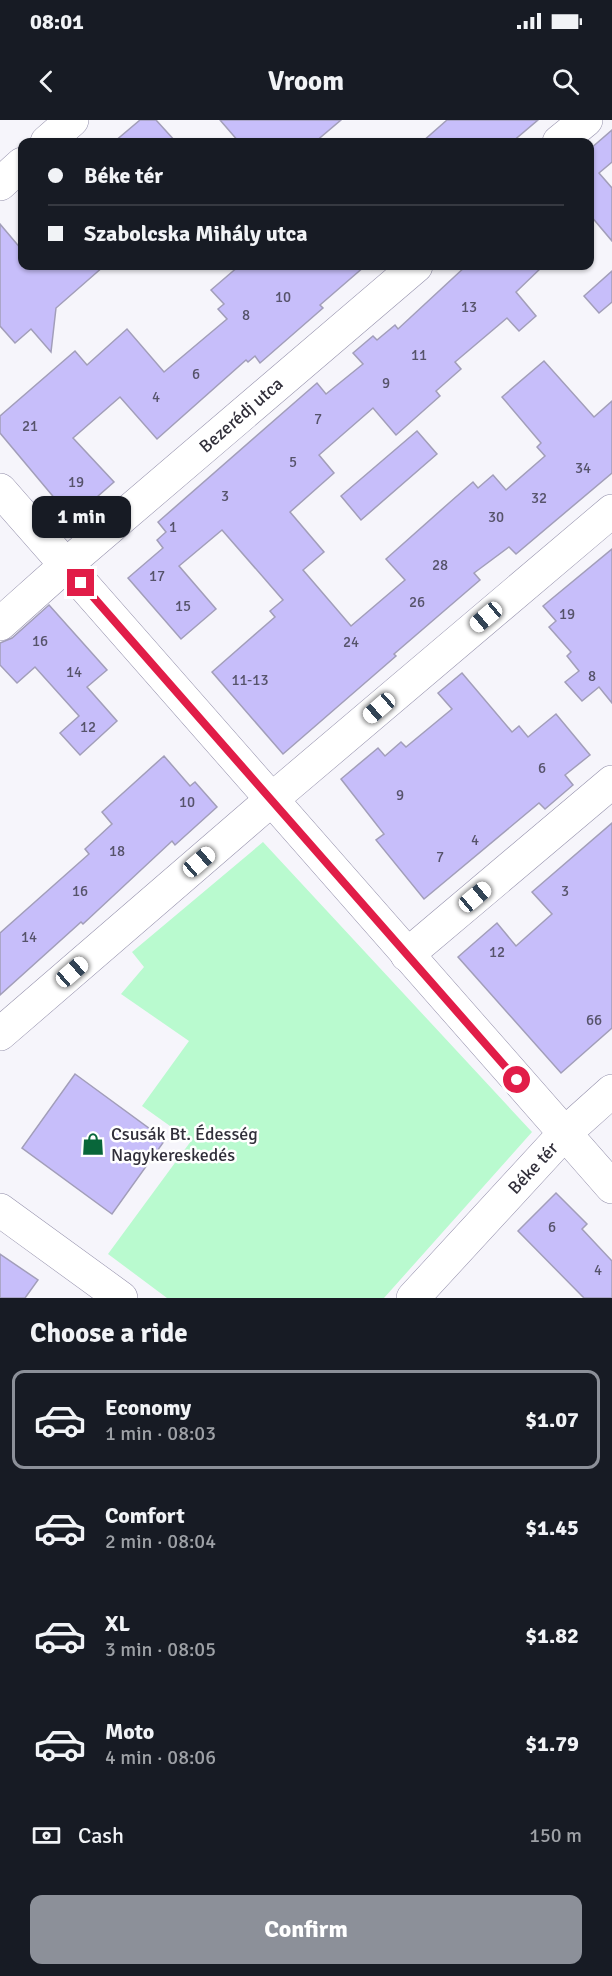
<!DOCTYPE html>
<meta charset="utf-8">
<style>
body{margin:0;font-family:Signika,sans-serif;background:#20242c;color:#f1f3f6;height:100vh;display:flex;flex-direction:column;font-size:22px;white-space:nowrap}
*{box-sizing:border-box;margin:0}
p{font-size:20px;color:#9ea1a6}
.icon{flex:none;width:33px;height:33px;fill:none;stroke:currentColor;stroke-width:2;stroke-linecap:round;stroke-linejoin:round}
.map{position:relative;height:1178px;overflow:hidden}
.drawer{display:flex;flex-direction:column;background:#171b24;flex:1}
.drawer>*{flex:none}
.hud{position:absolute;left:18px;top:18px;width:576px;height:132px;border-radius:12px;box-shadow:0 2px 4px #0004;display:grid;align-content:center;height:132px;padding:0 30px;background:#171b24}
.end{position:absolute;width:27px;height:27px;margin:-14px;border:8px solid #e11d48;background:#fff;box-shadow:0 0 0 3px #fff}
.from{border-radius:50%}
.bubble{position:absolute;height:42px;border-radius:12px;background:#171b24;box-shadow:0 2px 4px #0004;font-size:20px;font-weight:700;line-height:42px;text-align:center}
.car{position:absolute;width:18px;height:36px;margin:-18px -9px;border-radius:8px;box-shadow:0 0 4px 2px #0007;background:linear-gradient(#fff 24%,#345 0 40%,#fff 0 76%,#345 0 86%,#fff 0)}
.hud b{display:flex;align-items:center;gap:21px;height:57px;font-size:22px}
.hud b+b{border-top:2px solid #363941}
.hud i{width:15px;height:15px;background:#f1f3f6}
ul{padding:0;list-style:none}
li{display:flex;align-items:center;gap:18px;height:99px;margin:0 12px 9px;padding:0 18px;border:3px solid transparent;border-radius:12px}
li div{flex:1}
li b{display:block;font-size:22px}
li em{font-style:normal;font-weight:700}
li.on{border-color:#8c9099}
li>.icon{width:54px;height:54px;stroke-width:1.5}
h2{padding:0 30px;font-size:27px;line-height:72px}
.pay{display:flex;align-items:center;gap:15px;height:66px;padding:0 30px;font-size:22px}
.pay p{margin-inline-start:auto}
.cta{display:flex;gap:12px;margin-top:auto;padding:12px 30px}
.cta a{flex:1;height:69px;border-radius:12px;background:#8c9099;color:#fff;font-size:24px;font-weight:700;line-height:69px;text-align:center}
.status{display:flex;justify-content:space-between;align-items:center;height:42px;padding:0 30px;background:#171b24;direction:ltr}
.status svg{height:16px;fill:currentColor}
header{display:flex;justify-content:space-between;align-items:center;height:78px;padding:0 30px;background:#171b24;font-size:27px;font-weight:700}
.map>svg:first-child{display:block}
.green{fill:#b9facf}
.building{fill:#c7befa;stroke:#a29eb9;stroke-width:1.5}
.lines{fill:none;stroke-linecap:round;stroke-linejoin:round}
.minor-casing{stroke:#9490ab;stroke-width:34}
.minor{stroke:#fff;stroke-width:33}
.route{stroke:#e11d48;stroke-width:8}
.labels{text-anchor:middle;dominant-baseline:central;stroke-width:5;stroke-linejoin:round;paint-order:stroke}
.number-label{font-size:15px;fill:#56536a}
.street-label{font-size:18px;fill:#312f3a;stroke:#fff}
.poi-label{font-size:18px;fill:#312f3a;stroke:#fff;text-anchor:start}
</style>
<div class="status"><b>08:01</b><svg viewBox="0 0 49 12"><path d="M0 12V9h3v3zM5 12V6h3v6zM10 12V3h3v9zM15 12V0h3v12zM26 1h20v11H26zM47 4h2v5h-2z"/></svg></div>
<header><svg class="icon" aria-label="back" viewBox="0 0 24 24"><path d="M15 5l-7 7 7 7"/></svg>Vroom<svg class="icon" aria-label="search" viewBox="0 0 24 24"><circle cx="10" cy="10" r="6"/><path d="M15 15l6 6"/></svg></header>
<div class="map">
<svg width="612" height="1178" viewBox="0 0 612 1178">
<rect width="100%" height="100%" fill="#f6f5fb"/>
<polygon class="green" points="263,722 532,1012 384,1178 167,1178 108,1134 191,1021 142,986 189,921 121,874 144,847 132,832"/>
<g class="building">
<polygon points="140,0 156,0 176,22 114,22"/>
<polygon points="220,0 341,0 315,22 239,22"/>
<polygon points="447,0 538,0 512,22 422,22"/>
<polygon points="612,10 612,42 599,53 612,68 612,121 590,95 590,29"/>
<polygon points="0,104 22,130 22,146 104,146 56,188 51,232 31,209 15,223 0,206"/>
<polygon points="239,146 365,146 320,185 323,188 260,243 255,236 248,242 246,240 157,319 120,277 73,318 114,362 72,399 0,313 0,296 75,231 87,245 127,209 164,252 227,199 218,189 224,184 211,170"/>
<polygon points="466,146 543,146 516,172 536,196 519,211 507,198 455,242 461,249 436,271 440,276 396,315 373,288 319,335 334,353 290,392 324,432 303,450 351,506 405,460 386,439 449,383 473,362 478,368 493,355 506,370 545,336 537,327 541,323 502,277 544,241 594,297 612,281 612,353 516,434 509,427 474,453 480,460 394,534 396,536 283,634 212,552 275,497 270,491 283,480 222,410 179,446 216,489 181,519 128,458 163,428 157,420 166,412 158,402 317,263 326,274 363,244 353,233 373,216 377,220 395,205 398,209"/>
<polygon points="612,151 612,182 599,193 584,176"/>
<polygon points="417,311 437,334 361,400 341,376"/>
<polygon points="612,429 612,583 599,567 582,581 565,562 579,551 567,536 571,532 549,507 556,501 543,486"/>
<polygon points="49,485 107,550 87,567 117,601 80,635 60,613 79,596 35,547 17,563 0,545 0,523 12,518"/>
<polygon points="462,553 512,612 519,606 528,617 556,594 590,635 565,655 573,665 545,689 539,683 424,779 376,720 384,714 341,659 378,628 385,636 401,622 406,627 452,589 438,573"/>
<polygon points="164,636 190,666 195,662 217,687 175,725 172,721 83,804 81,802 0,875 0,813 89,734 85,729 112,704 102,692"/>
<polygon points="612,703 612,908 561,953 458,837 497,803 516,826 552,794 532,772"/>
<polygon points="75,954 165,1020 112,1094 22,1028"/>
<polygon points="556,1073 587,1104 582,1109 612,1141 612,1178 584,1178 518,1111"/>
<polygon points="0,1134 38,1160 25,1178 0,1178"/>
</g>
<g class="lines">
<g class="minor-casing">
<g id="minor">
<polyline points="47,22 72,0"/>
<polyline points="559,22 586,0"/>
<polyline points="0,64 22,44"/>
<polyline points="0,370 612,1067"/>
<polyline points="0,504 66,445 416,146"/>
<polyline points="407,835 612,662"/>
<polyline points="0,914 271,680 612,391"/>
<polyline points="0,1090 121,1178"/>
<polyline points="413,1178 564,1014 612,971"/>
</g>
</g>
<use href="#minor" class="minor"/>
</g>
<g class="lines">
<polyline class="route" points="81,463 517,960"/>
</g>
<defs>
<g id="shop-bare" transform="scale(1.8)"><path d="M-5-2.5h2.3a2.7 3.5 0 0 1 5.4 0H5L5.5 6h-11ZM-1.5-2.5h3a1.5 2.3 0 0 0-3 0Z" fill="#08663a" stroke="#fff" stroke-width="2.5" paint-order="stroke"/></g>
</defs>
<g fill-rule="evenodd">
<use href="#shop-bare" x="93" y="1024"/>
</g>
<g class="labels">
<g class="number-label">
<text x="283" y="177">10</text>
<text x="469" y="187">13</text>
<text x="246" y="195">8</text>
<text x="419" y="235">11</text>
<text x="196" y="254">6</text>
<text x="386" y="263">9</text>
<text x="156" y="277">4</text>
<text x="318" y="299">7</text>
<text x="30" y="306">21</text>
<text x="293" y="342">5</text>
<text x="583" y="348">34</text>
<text x="76" y="362">19</text>
<text x="225" y="376">3</text>
<text x="539" y="378">32</text>
<text x="496" y="397">30</text>
<text x="173" y="407">1</text>
<text x="440" y="445">28</text>
<text x="157" y="456">17</text>
<text x="417" y="482">26</text>
<text x="183" y="486">15</text>
<text x="567" y="494">19</text>
<text x="40" y="521">16</text>
<text x="351" y="522">24</text>
<text x="74" y="552">14</text>
<text x="592" y="556">8</text>
<text x="250" y="560">11-13</text>
<text x="88" y="607">12</text>
<text x="542" y="648">6</text>
<text x="400" y="675">9</text>
<text x="187" y="682">10</text>
<text x="475" y="720">4</text>
<text x="117" y="731">18</text>
<text x="440" y="737">7</text>
<text x="80" y="771">16</text>
<text x="565" y="771">3</text>
<text x="29" y="817">14</text>
<text x="497" y="832">12</text>
<text x="594" y="900">66</text>
<text x="552" y="1107">6</text>
<text x="598" y="1150">4</text>
</g>
<g class="street-label">
<text transform="translate(241 295) rotate(-41)">Bezerédj utca</text>
<text transform="translate(533 1048) rotate(-47)">Béke tér</text>
</g>
<g class="poi-label">
<text x="111" y="1014">Csusák Bt. Édesség<tspan x="111" dy="21">Nagykereskedés</tspan></text>
</g>
</g>
</svg>
<i class="end from" style="left:517px;top:960px"></i>
<i class="end" style="left:81px;top:463px"></i>
<div class="bubble" style="left:32px;top:376px;width:99px">1 min</div>
<i class="car" style="left:486px;top:497px;rotate:230deg"></i>
<i class="car" style="left:379px;top:588px;rotate:229deg"></i>
<i class="car" style="left:199px;top:742px;rotate:49deg"></i>
<i class="car" style="left:475px;top:777px;rotate:50deg"></i>
<i class="car" style="left:72px;top:852px;rotate:49deg"></i>
<div class="hud">
<b><i class="from"></i>Béke tér</b>
<b><i></i>Szabolcska Mihály utca</b>
</div>
</div>
<section class="drawer">
<h2>Choose a ride</h2>
<ul>
<li class="on"><svg class="icon" aria-label="car" viewBox="0 0 24 24"><path d="M5 17H2v-5l4-1 3-4h7l3 4 3 1v5h-3M9 17h6M6 11h13"/><circle cx="7" cy="17" r="2"/><circle cx="17" cy="17" r="2"/></svg><div><b>Economy</b><p>1 min · 08:03</p></div><em>$1.07</em></li>
<li><svg class="icon" aria-label="car" viewBox="0 0 24 24"><path d="M5 17H2v-5l4-1 3-4h7l3 4 3 1v5h-3M9 17h6M6 11h13"/><circle cx="7" cy="17" r="2"/><circle cx="17" cy="17" r="2"/></svg><div><b>Comfort</b><p>2 min · 08:04</p></div><em>$1.45</em></li>
<li><svg class="icon" aria-label="car" viewBox="0 0 24 24"><path d="M5 17H2v-5l4-1 3-4h7l3 4 3 1v5h-3M9 17h6M6 11h13"/><circle cx="7" cy="17" r="2"/><circle cx="17" cy="17" r="2"/></svg><div><b>XL</b><p>3 min · 08:05</p></div><em>$1.82</em></li>
<li><svg class="icon" aria-label="car" viewBox="0 0 24 24"><path d="M5 17H2v-5l4-1 3-4h7l3 4 3 1v5h-3M9 17h6M6 11h13"/><circle cx="7" cy="17" r="2"/><circle cx="17" cy="17" r="2"/></svg><div><b>Moto</b><p>4 min · 08:06</p></div><em>$1.79</em></li>
</ul>
<div class="pay"><svg class="icon" aria-label="cash" viewBox="0 0 24 24"><path d="M3 7h18v10H3z"/><circle cx="12" cy="12" r="2"/></svg>Cash<p>150 m</p></div>
<div class="cta"><a>Confirm</a></div>
</section>
